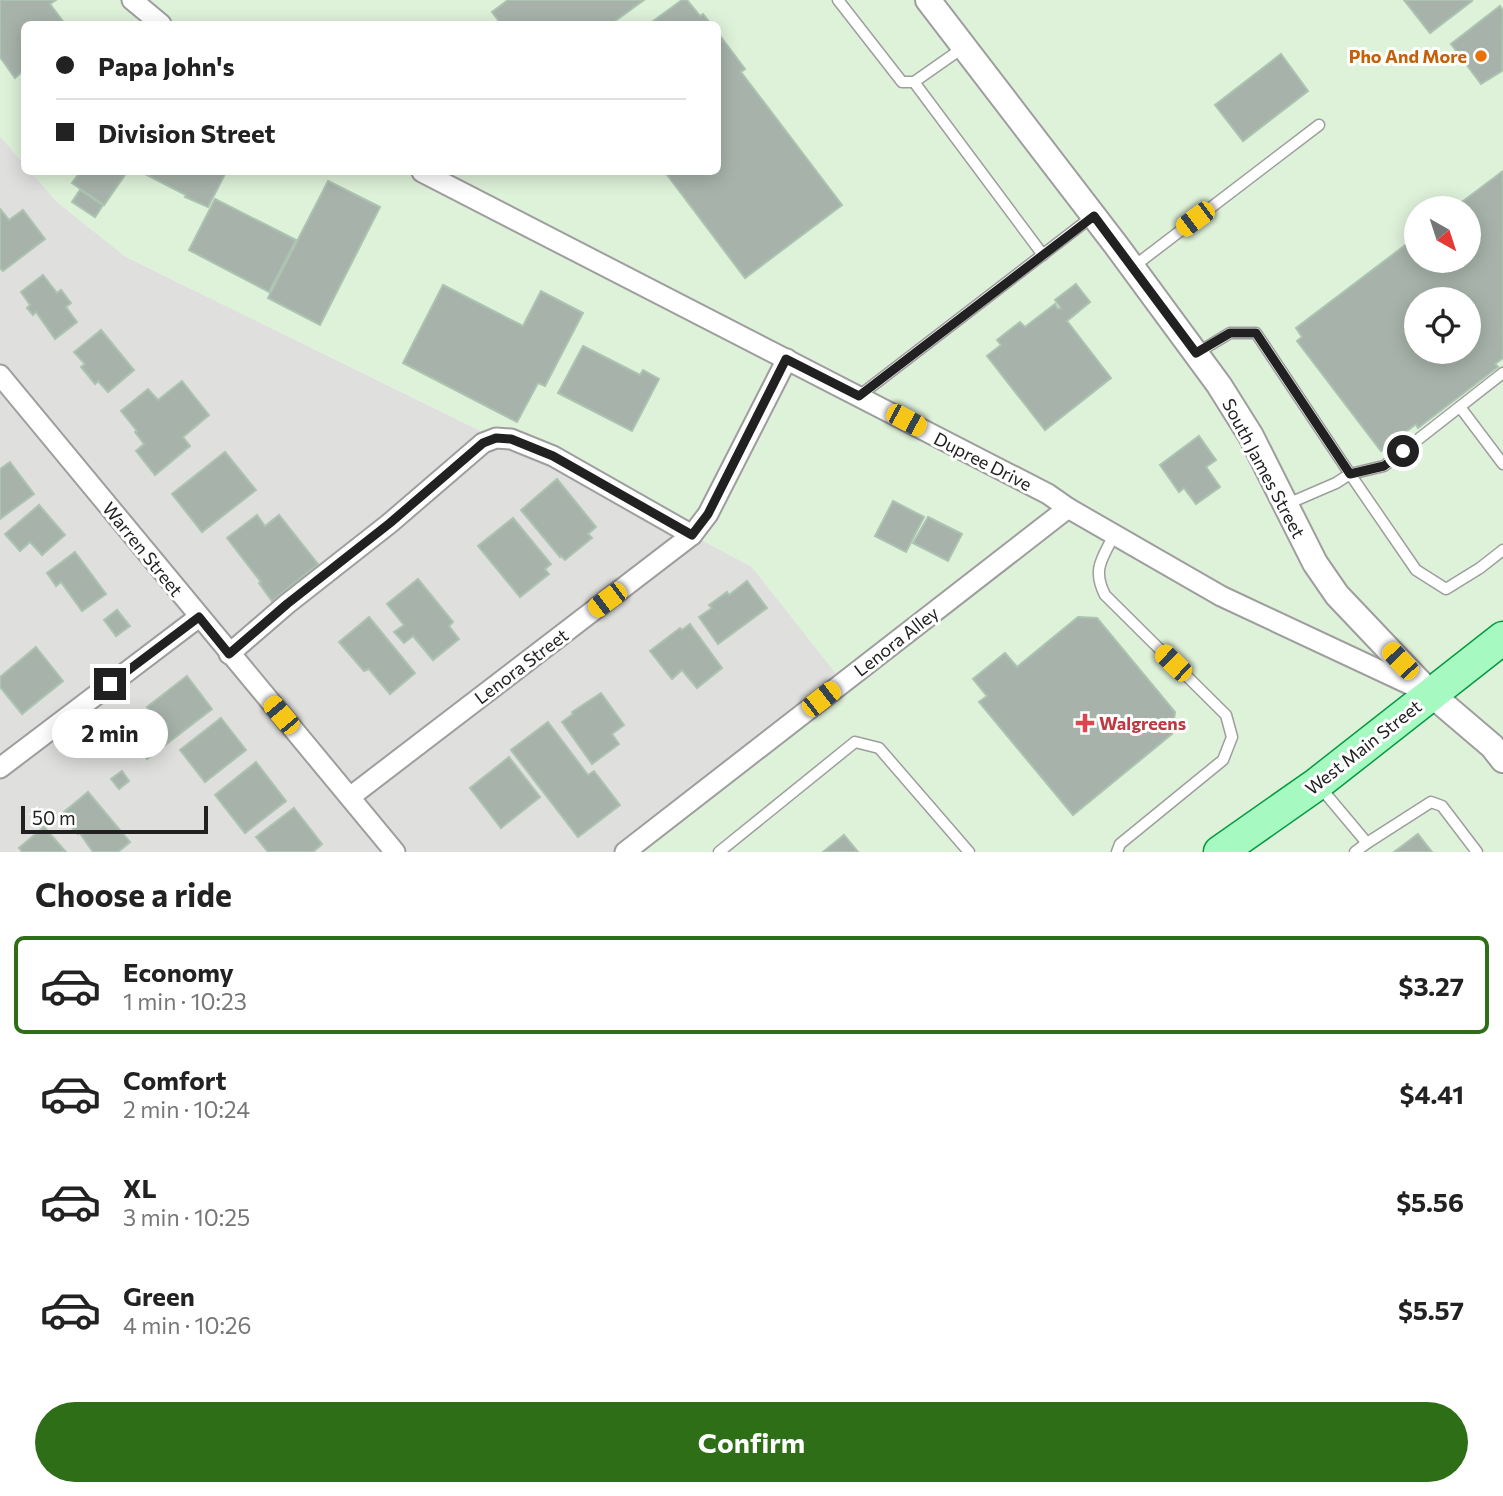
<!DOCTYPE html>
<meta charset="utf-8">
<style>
body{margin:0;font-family:Commissioner,sans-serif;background:#f2f2f2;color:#222;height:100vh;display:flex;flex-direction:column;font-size:26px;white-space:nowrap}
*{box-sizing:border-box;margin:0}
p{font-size:23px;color:#767676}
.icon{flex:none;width:38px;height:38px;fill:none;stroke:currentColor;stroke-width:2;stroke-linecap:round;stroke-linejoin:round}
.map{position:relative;height:852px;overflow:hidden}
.side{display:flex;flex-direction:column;background:#fff;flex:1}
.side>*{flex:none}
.top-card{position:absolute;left:21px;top:21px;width:700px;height:154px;border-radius:10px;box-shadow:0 4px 18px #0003;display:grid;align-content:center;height:154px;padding:0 35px;background:#fff}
.needle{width:46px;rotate:141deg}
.buttons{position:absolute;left:1404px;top:196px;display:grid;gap:14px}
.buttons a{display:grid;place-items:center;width:77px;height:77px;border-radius:50%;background:#fff;box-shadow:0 4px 18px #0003;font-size:35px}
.scale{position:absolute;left:21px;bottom:18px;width:187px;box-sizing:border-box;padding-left:7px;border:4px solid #212121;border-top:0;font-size:19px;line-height:24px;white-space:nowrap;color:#212121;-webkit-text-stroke:5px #fff;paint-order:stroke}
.end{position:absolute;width:32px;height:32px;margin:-16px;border:9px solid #212121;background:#fff;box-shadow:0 0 0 4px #fff}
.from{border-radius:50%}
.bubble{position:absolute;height:49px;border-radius:24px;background:#fff;box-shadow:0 4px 18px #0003;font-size:23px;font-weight:700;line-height:49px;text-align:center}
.car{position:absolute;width:21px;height:42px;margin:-21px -10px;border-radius:9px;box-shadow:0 0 5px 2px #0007;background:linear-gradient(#f5c518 24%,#345 0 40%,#f5c518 0 76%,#345 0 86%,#f5c518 0)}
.top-card b{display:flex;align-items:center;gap:24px;height:66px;font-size:26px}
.top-card b+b{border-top:2px solid #e0e0e0}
.top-card i{width:18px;height:18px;background:#222}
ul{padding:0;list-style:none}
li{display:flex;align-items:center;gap:21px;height:98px;margin:0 14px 10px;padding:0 21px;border:4px solid transparent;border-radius:10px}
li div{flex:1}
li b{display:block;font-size:26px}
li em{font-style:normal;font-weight:700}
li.selected{border-color:#2d6e16}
li>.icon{width:63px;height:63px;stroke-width:1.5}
h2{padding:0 35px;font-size:32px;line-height:84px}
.cta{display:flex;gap:14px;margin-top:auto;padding:14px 35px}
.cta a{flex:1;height:80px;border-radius:42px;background:#2d6e16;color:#fff;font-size:28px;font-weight:700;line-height:80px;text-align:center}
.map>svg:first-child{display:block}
.residential{fill:#dfdfde}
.commercial{fill:#def1d9;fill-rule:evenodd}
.building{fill:#a7b3aa;stroke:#abc3b0;stroke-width:2;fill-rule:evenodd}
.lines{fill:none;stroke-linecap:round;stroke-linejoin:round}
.service-casing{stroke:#9e9e9e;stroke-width:13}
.minor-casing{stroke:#9e9e9e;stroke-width:23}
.tertiary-casing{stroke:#9e9e9e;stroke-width:28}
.primary-casing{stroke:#069943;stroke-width:35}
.service{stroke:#fff;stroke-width:10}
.minor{stroke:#fff;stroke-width:19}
.tertiary{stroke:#fff;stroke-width:24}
.primary{stroke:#a6f9c0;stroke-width:32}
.route{stroke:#212121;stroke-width:9}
.food-dot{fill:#e8710a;stroke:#fff;stroke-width:2.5}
.health-dot{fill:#e0444e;stroke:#fff;stroke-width:2.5}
.labels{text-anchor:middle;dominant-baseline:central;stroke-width:6;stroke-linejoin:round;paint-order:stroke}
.food-label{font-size:18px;font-weight:bold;fill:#c56008;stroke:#fff;text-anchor:end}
.street-label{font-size:18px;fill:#212121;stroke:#fff}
.health-label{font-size:18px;font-weight:bold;fill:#be3a42;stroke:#fff;text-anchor:start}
</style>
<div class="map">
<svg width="1503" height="852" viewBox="0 0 1503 852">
<rect width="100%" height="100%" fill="#e9f1ec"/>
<polygon class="residential" points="0,136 24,164 24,172 31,172 57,202 126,257 692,535 752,567 843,682 629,852 0,852"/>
<path class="commercial" d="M0,0H1503V852H625L843,683L752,567L692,535L126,257L57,202L31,172H718V24H24V164L0,136ZM1416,208H1468V261H1416ZM1416,299H1468V352H1416Z"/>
<g class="building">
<polygon points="0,0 56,0 50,4 65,24 24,24 24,70 15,78 0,57"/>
<polygon points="508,0 644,0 611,24 501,24 492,12"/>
<polygon points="682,0 687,0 700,16 703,14 711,24 649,24"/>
<polygon points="1404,0 1470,0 1472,1 1430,33"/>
<polygon points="1500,6 1503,11 1502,71 1481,84 1451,44"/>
<polygon points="718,33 745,69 741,72 842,205 745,278 665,172 718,172"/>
<polygon points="1281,54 1308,91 1243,141 1215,105"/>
<path d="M1503,171V358L1495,364L1498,367L1418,428L1416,424L1381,451L1297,341L1302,337L1296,328L1416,237V261H1468V208H1454ZM1416,299H1468V352H1416Z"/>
<polygon points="80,172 127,172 104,205 72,183"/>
<polygon points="146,172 226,172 208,207 185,197 186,195 145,174"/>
<polygon points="328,181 380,207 320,325 268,298"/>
<polygon points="80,190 103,205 95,217 72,202"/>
<polygon points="215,199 296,240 269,292 189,250"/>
<polygon points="0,209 9,220 23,210 45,239 3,271 0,268"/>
<polygon points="43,275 57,293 61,290 71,303 66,307 77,322 55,339 36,312 33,315 27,308 30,305 21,292"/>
<polygon points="1076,284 1090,302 1067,321 1111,378 1045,430 987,356 1001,345 997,340 1020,322 1025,327 1055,304 1058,309 1061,308 1055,300"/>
<polygon points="443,285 523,326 541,291 583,313 545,386 538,383 517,422 403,363"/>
<polygon points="101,330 134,370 108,392 98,381 95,384 81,367 85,364 74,352"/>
<polygon points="583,346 640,375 643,370 659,379 632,431 558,393"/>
<polygon points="182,381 209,415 183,437 190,446 155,475 136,451 144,444 135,432 137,431 121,411 148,389 158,400"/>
<polygon points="1199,436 1216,460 1206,467 1220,487 1196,504 1184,488 1179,492 1160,465"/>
<polygon points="225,452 256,490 202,532 172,494"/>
<polygon points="10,462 34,494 0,519 0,469"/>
<polygon points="557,479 596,527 588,534 592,538 565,560 561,556 560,557 521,510"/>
<polygon points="893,501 924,517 906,552 875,536"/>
<polygon points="39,505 65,535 42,555 30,542 20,551 5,534"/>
<polygon points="257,515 265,526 279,515 318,564 272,601 259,583 261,582 227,538"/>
<polygon points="928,517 962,534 948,561 913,543"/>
<polygon points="513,518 551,564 545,569 549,574 520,597 478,546"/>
<polygon points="75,552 106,594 82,611 61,582 56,586 47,573"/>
<polygon points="418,579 453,622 449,626 459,639 433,660 413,636 404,643 394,632 404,625 387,604"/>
<polygon points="747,581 767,608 718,644 699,617 712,608 709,605 727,592 729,595"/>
<polygon points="117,610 130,626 116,636 104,620"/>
<polygon points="369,617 415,673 390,694 369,669 364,671 339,642"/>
<polygon points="1078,617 1097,618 1175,712 1172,734 1073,815 979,702 987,696 973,679 1005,653 1017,667"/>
<polygon points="690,624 722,668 697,688 682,670 672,679 650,651 680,628 682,630"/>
<polygon points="36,647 63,681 22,714 0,687 0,677"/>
<polygon points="187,676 212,709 147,759 127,734 152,715 147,707"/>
<polygon points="601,693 624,725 612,734 619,744 592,764 562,722 573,714 572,712"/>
<polygon points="221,718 246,750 205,782 180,750"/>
<polygon points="548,722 588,775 594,771 620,805 578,837 511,750"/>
<polygon points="96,738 103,746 93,754 87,746"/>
<polygon points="509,757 540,797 501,828 470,788"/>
<polygon points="256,762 286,801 245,833 215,795"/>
<polygon points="122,771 129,781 119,789 111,779"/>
<polygon points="88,792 130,842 118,852 93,852 79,832 78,834 73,829 76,827 64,812"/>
<polygon points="294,808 322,844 313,852 268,852 256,837"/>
<polygon points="44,827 66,852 22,852 19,848"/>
<polygon points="1418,834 1432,852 1394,852"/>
<polygon points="844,835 858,852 823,852"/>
</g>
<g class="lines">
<g class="service-casing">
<g id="service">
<polyline points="838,0 902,82 914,82 964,47"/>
<polyline points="914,82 1043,255"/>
<polyline points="1133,267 1319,125"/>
<polyline points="1197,353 1230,333 1256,333 1350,474 1384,466 1503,373"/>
<polyline points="859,396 1093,216"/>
<polyline points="1460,407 1503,464"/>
<polyline points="1285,505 1336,483 1350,474 1416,570 1446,589 1480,568 1503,550"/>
<path d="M1114,535C1102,559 1092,569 1105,595L1226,715L1232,737L1223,760L1120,844L1117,852"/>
<polyline points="1320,787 1367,843 1431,802 1442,806 1477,852"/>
<polyline points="719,852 855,742 879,748 969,852"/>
<polyline points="1355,852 1367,843"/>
</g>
</g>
<g class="minor-casing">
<g id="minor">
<polyline points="132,0 161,24"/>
<polyline points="422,172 1048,494 1068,508 1221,596 1424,691"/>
<polyline points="0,375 395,852"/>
<polyline points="229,654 287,604 390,523 483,443 496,438 511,439 553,456 692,535"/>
<polyline points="0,768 199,617"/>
<polyline points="350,797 692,535 708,514 787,359"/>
<polyline points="625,852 1068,508"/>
</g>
</g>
<g class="tertiary-casing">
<polyline id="tertiary" points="928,0 1116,245 1219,385 1251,436 1315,563 1337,595 1431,694 1492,746 1503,760"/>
</g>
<g class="primary-casing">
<polyline id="primary" points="1220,852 1317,784 1503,638"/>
</g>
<use href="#service" class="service"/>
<use href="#minor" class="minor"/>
<use href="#tertiary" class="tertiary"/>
<use href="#primary" class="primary"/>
</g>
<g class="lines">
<polyline class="route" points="110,684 199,617 229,654 287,604 390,523 483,443 496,438 511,439 553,456 692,535 708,514 786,359 859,396 1094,216 1196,353 1230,333 1256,333 1350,474 1384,466 1403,451"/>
</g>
<circle class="food-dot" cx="1481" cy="56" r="7"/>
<path class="health-dot" d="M1081.5 712.5h7v7h7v7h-7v7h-7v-7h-7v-7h7z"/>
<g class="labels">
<g class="food-label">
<text x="1467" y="56">Pho And More</text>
</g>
<g class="street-label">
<text transform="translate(983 461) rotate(27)">Dupree Drive</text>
<text transform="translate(1264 468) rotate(62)">South James Street</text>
<text transform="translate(143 549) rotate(51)">Warren Street</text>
<text transform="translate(896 641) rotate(-38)">Lenora Alley</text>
<text transform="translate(521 666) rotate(-37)">Lenora Street</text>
<text transform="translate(1363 747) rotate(-38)">West Main Street</text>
</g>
<g class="health-label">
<text x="1099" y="723">Walgreens</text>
</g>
</g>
</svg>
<div class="buttons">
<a><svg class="needle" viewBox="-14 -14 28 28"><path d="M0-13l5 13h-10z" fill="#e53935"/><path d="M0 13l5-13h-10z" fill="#767676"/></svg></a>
<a><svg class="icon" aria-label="locate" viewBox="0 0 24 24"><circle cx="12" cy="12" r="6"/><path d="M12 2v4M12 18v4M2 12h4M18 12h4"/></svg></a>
</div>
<div class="scale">50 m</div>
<i class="end from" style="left:1403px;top:451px"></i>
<i class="end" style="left:110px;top:684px"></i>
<div class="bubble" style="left:52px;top:709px;width:116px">2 min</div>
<i class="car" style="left:1195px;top:219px;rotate:233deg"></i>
<i class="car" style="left:906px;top:420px;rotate:118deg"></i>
<i class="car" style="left:607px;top:600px;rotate:233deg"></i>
<i class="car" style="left:1400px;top:661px;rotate:317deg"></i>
<i class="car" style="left:1173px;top:663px;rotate:314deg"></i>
<i class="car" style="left:821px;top:699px;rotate:52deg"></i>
<i class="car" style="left:281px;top:715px;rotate:320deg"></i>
<div class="top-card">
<b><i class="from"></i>Papa John's</b>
<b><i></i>Division Street</b>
</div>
</div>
<section class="side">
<h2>Choose a ride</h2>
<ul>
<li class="selected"><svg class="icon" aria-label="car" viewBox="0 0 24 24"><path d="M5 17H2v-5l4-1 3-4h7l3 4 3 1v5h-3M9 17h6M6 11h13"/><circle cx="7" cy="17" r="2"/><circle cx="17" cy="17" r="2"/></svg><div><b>Economy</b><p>1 min · 10:23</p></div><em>$3.27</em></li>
<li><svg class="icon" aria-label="car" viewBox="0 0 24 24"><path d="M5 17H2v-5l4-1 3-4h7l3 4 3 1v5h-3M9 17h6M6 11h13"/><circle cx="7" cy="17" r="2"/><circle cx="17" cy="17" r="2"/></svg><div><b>Comfort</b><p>2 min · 10:24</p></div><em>$4.41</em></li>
<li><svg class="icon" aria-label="car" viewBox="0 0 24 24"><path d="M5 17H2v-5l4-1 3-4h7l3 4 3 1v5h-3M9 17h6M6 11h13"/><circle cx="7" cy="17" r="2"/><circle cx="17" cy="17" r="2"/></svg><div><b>XL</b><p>3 min · 10:25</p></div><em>$5.56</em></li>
<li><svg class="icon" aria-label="car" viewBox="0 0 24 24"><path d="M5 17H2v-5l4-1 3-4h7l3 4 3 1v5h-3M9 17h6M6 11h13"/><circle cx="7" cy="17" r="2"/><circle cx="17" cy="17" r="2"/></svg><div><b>Green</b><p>4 min · 10:26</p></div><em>$5.57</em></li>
</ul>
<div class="cta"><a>Confirm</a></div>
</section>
